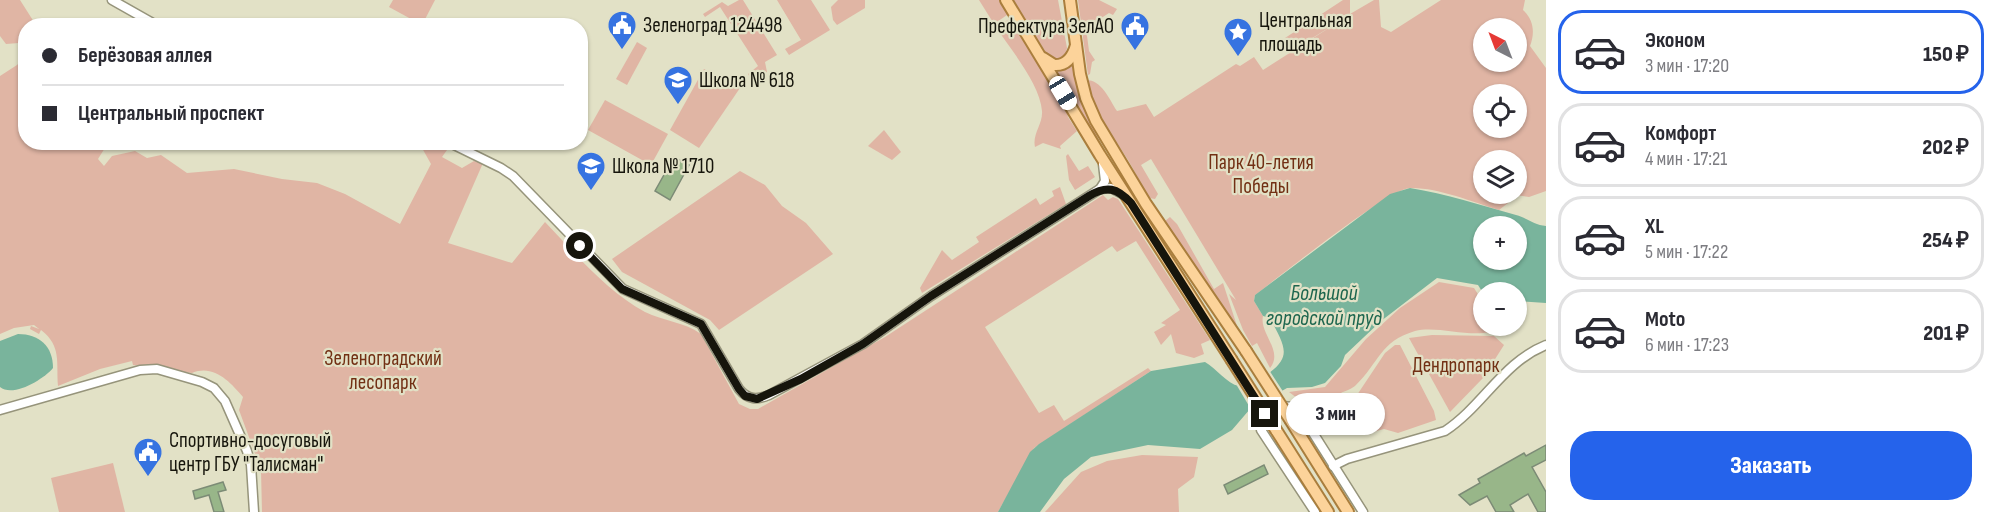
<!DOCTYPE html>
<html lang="ru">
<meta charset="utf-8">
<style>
body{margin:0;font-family:"Sofia Sans Condensed",sans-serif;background:#f7f7f7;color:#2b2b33;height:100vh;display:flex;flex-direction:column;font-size:22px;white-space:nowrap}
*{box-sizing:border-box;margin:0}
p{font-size:20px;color:#7c7c81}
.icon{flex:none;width:33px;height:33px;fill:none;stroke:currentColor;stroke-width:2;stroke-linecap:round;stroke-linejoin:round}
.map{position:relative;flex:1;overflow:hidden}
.sheet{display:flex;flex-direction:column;background:#fff;width:450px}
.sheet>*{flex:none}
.top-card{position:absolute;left:18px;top:18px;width:570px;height:132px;border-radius:24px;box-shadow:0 2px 4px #0004;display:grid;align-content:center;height:132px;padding:0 24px;background:#fff}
.needle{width:39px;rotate:318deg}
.buttons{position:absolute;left:1473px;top:18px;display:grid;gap:12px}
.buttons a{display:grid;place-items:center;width:54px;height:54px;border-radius:50%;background:#fff;box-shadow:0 2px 4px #0004;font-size:30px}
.end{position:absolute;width:27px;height:27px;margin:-14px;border:8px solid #16150c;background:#fff;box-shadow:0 0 0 3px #fff}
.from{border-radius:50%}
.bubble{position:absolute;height:42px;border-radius:21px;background:#fff;box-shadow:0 2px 4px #0004;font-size:20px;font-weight:800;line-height:42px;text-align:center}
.car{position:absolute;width:18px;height:36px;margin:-18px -9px;border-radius:8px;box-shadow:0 0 4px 2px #0007;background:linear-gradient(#fff 24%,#345 0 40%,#fff 0 76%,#345 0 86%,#fff 0)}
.top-card b{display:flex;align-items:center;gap:21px;height:57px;font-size:22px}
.top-card b+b{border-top:2px solid #e1e1e2}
.top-card i{width:15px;height:15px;background:#2b2b33}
ul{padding:10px 0 0;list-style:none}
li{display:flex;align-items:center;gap:18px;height:84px;margin:0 12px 9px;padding:0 12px;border:3px solid #e1e1e2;border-radius:24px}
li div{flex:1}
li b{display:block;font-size:22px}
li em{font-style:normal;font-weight:800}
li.active{border-color:#2563eb}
li>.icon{width:54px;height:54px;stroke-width:1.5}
.action{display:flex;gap:12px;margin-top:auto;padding:12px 24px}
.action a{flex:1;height:69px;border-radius:24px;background:#2563eb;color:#fff;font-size:24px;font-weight:800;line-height:69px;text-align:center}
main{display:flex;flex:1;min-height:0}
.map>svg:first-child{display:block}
.green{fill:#e0b5a4;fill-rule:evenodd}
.water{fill:#79b49c;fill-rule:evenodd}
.pier{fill:#e2e1c6}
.building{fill:#98b689;stroke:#7c8b76;stroke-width:1.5}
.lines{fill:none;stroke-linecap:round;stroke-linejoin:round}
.minor-casing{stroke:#96947b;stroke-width:11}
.major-casing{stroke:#aa7e3d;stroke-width:14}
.minor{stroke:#fff;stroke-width:8}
.major{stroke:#fcd39a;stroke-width:10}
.major-bridge-casing{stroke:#aa7e3d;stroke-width:14;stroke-linecap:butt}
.major-bridge{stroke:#fcd39a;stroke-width:10}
.route{stroke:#16150c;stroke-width:8}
.labels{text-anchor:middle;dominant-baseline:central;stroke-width:4.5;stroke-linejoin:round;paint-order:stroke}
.poi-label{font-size:21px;fill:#16150c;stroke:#e2e1c6;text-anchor:start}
.park-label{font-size:21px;fill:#723014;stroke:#e2e1c6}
.water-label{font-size:22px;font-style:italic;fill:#1d664e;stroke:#e2e1c6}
</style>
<main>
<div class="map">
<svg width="1546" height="512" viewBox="0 0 1546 512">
<rect width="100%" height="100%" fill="#e2e1c6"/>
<g class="green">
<polygon points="0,0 20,0 34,22 58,18 67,25 26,26 25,51 19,43 6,44 0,36"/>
<polygon points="393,0 435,0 422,25 389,7"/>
<polygon points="739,0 743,0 777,55 765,62 767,72 753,82 748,74 758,66 720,7 705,17 703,14 722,2 728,6"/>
<polygon points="777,0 811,0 830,30 789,55 785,49 801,40"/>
<polygon points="838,0 865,0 865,8 837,25 833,20 831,7"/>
<polygon points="979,0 1000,0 1007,12 1007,15 994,24"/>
<polygon points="1013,0 1058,0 1067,48 1065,57 1059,61 1050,59"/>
<polygon points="1078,0 1099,0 1117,9 1113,15 1109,13 1086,28 1089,51 1095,60 1092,62 1090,74 1088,75"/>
<path d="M1343,0H1350V14L1374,0H1379L1381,27L1391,32L1441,0H1525L1523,10C1534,20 1535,33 1530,46L1546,68V191L1529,197L1508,194V203L1499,210C1473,202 1436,187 1410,188C1388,189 1279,277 1255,295L1254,301L1263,316C1259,333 1284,351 1270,368L1257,343L1252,346L1243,330L1229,294L1236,300L1151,159L1141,165L1158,194L1155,199L1149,198C1141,186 1136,173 1128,160C1111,133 1094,112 1086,80C1102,80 1109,99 1117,111L1146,104L1154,117L1236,64L1240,66L1254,57L1263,70L1343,19L1293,50L1285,38ZM1484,28H1516V62H1484ZM1484,94H1516V128H1484ZM1484,160H1516V194H1484Z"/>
<path d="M1011,18L1066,106L1068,117L1077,131L1060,146L1061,149L1043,143L1035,147C1032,134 1043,124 1042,111C1040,84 1011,50 996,27Z"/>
<polygon points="637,42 647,48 627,85 616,79"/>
<path d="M25,57L26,142L108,143L98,159L104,166L112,156L135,151L147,158L161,155L187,173L234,169L282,179L317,183L345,194L400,224L431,164L422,148L425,143H432L447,150L442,157L462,168L474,161L483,163L448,243L512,263L545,222C576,254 605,290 645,312C663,321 685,322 701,334L739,404L750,409H758L885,337L1103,195L1108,200L1113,197L1118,199L1210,340L1201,344L1204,354L1194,358L1176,353L1171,334L1161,345L1154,332L1166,325L1161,323L1180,310L1136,241L1117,252L1112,246L985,327L1039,413L1054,405L1064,421L1148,368L1151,371L1034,448L998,512H262L261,470L239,410L243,397C230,382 214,364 192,373L133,365L132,361L100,369L58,386C56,363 62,346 41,330L39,334L30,329L31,326L39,329L34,325L14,328L0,334V76L17,65Z"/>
<polygon points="1072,65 1081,102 1101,144 1055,72 1061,71"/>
<polygon points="704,69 740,88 699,148 670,130"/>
<polygon points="605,100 668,134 651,165 588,130"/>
<polygon points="884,130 901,152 892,160 868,146"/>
<polygon points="1068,154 1079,171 1088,166 1095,177 1075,190 1069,180 1066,156"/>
<polygon points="740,171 765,185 782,206 806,223 833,254 719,330 710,320 622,272 612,259"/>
<polygon points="1060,187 1066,204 922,293 920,288 942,250 952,260 979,242 976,237 1036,198 1040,205 1054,196 1052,191"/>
<polygon points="1170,217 1177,224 1214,289 1223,283 1239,332 1165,221"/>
<path d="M1439,282L1474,288L1483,302L1484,326H1501C1482,343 1440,324 1415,331C1379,342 1380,362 1355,386C1350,390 1344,391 1339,394C1332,398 1326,403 1319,407L1305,404L1289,392L1325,387L1366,339L1400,308Z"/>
<polygon points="1432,335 1494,336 1504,345 1483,378 1450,412 1409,338"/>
<polygon points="1395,345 1400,345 1434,411 1436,420 1398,433 1384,429 1369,433 1363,427 1351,423 1357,395 1385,353"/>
<polygon points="1142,455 1198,457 1194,477 1178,489 1179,512 1045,512 1081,472 1107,461"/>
<polygon points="113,463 125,512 59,512 51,478"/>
</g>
<g class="water">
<path d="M1410,188C1446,194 1481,205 1516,215C1527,218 1534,225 1546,226V303L1517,301L1516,292L1483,293L1478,285L1437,278L1381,321L1345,355L1341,366L1325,383L1312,387L1287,388L1250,409L1232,430L1200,449L1148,445L1091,457L1064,479L1040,512H998L1030,452L1039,444L1151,371L1205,362C1216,368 1227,384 1239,386C1248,388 1253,383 1260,379C1294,358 1286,349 1270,318L1263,316L1254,301L1255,295L1390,194ZM1484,226H1516V260H1484Z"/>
<path d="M18,334C39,334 53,346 53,368C44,379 13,398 0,387V341Z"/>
</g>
<polygon class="pier" points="1269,370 1284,393 1252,411 1233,379 1237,383 1246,384"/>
<g class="building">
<polygon points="674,157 689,165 670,200 655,191"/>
<polygon points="1546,445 1546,460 1532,467 1546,492 1546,512 1538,512 1528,494 1510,505 1514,512 1496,512 1487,496 1470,505 1459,495 1480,483 1478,479 1524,453 1526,456"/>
<polygon points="1264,465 1268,474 1228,494 1224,485"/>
<polygon points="223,482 226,490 218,492 224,512 214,512 209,495 195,499 193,491"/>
</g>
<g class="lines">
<g class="minor-casing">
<g id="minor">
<polyline points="112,0 158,26"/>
<path d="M448,142L501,168L513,176L623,289L701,324L739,389C748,400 757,400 769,395L863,344L931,296L1100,189L1105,181L1103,164"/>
<polyline points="1100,189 1111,188 1124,195"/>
<polyline points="0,410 140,370 157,369 202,382 214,388 225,401 247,451 251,465 254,512"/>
<path d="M1333,466L1347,459L1445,431C1483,406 1503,362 1546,345"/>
<path d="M1315,512L1261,430C1264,412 1279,401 1298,409L1363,512"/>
</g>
</g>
<g class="major-casing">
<g id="major">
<polyline points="1006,0 1100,155 1231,359"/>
<polyline points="1070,0 1080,74 1086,98 1096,121 1146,204 1246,351"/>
<path d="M1043,58L1054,65C1067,66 1073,56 1076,45"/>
<polyline points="1291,421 1348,512"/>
<polyline points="1276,430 1328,512"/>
</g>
</g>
<use href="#minor" class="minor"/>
<use href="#major" class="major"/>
<g class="major-bridge-casing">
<g id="major-bridge">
<polyline points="1246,351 1291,421"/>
<polyline points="1231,359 1276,430"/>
</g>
</g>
<use href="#major-bridge" class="major-bridge"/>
</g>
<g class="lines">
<path class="route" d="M580,246L622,289L701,324L739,389L745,396L757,399L801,379L863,344L931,296L1089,196C1107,185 1117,188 1131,203L1265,414"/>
</g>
<defs>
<g id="civic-pin" transform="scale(1.5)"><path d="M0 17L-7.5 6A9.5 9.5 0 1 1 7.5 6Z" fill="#3673e1" stroke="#e2e1c6"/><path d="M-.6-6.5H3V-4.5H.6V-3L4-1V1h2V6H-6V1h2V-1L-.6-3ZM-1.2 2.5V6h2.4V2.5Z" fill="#fff"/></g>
<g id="sight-pin" transform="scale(1.5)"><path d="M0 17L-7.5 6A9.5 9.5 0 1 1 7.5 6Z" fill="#3673e1" stroke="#e2e1c6"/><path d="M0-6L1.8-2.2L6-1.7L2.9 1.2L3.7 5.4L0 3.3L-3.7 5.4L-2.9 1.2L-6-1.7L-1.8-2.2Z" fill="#fff"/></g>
<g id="school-pin" transform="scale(1.5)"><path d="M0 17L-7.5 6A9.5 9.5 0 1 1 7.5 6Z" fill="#3673e1" stroke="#e2e1c6"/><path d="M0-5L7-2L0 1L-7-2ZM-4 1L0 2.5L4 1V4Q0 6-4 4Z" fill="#fff"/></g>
</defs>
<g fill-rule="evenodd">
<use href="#civic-pin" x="622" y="25"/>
<use href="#civic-pin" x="1135" y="26"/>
<use href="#sight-pin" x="1238" y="32"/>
<use href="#school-pin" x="678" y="80"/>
<use href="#school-pin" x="591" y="166"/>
<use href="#civic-pin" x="148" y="452"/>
</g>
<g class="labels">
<g class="poi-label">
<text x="1259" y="20">Центральная<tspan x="1259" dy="24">площадь</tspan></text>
<text x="643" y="25">Зеленоград 124498</text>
<text x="1114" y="26" text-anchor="end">Префектура ЗелАО</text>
<text x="699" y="80">Школа № 618</text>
<text x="612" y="166">Школа № 1710</text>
<text x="169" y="440">Спортивно-досуговый<tspan x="169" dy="24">центр ГБУ "Талисман"</tspan></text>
</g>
<g class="park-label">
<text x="1261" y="162">Парк 40-летия<tspan x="1261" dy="24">Победы</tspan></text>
<text x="383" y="358">Зеленоградский<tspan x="383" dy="24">лесопарк</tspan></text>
<text x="1456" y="365">Дендропарк</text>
</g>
<g class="water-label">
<text x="1324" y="293">Большой<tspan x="1324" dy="25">городской пруд</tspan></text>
</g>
</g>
</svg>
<div class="buttons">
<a><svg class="needle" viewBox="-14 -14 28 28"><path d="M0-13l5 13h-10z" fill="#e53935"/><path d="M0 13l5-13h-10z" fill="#7c7c81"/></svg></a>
<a><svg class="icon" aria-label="locate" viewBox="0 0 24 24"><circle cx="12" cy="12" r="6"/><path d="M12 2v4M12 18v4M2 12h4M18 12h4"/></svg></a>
<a><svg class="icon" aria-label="layers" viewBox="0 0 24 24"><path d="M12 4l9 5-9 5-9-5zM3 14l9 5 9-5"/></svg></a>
<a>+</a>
<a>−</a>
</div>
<i class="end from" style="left:580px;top:246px"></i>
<i class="end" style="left:1265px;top:414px"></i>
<div class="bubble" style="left:1286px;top:393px;width:99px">3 мин</div>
<i class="car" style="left:1063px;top:93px;rotate:149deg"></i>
<div class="top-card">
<b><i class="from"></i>Берёзовая аллея</b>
<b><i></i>Центральный проспект</b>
</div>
</div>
<section class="sheet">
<ul>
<li class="active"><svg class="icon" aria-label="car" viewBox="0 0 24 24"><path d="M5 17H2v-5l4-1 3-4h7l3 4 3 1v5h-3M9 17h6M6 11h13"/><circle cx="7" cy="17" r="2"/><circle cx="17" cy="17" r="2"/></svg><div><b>Эконом</b><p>3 мин · 17:20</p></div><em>150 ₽</em></li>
<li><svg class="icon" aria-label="car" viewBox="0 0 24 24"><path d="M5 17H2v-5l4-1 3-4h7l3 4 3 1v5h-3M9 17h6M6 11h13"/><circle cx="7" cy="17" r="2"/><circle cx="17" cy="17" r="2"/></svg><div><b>Комфорт</b><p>4 мин · 17:21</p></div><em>202 ₽</em></li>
<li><svg class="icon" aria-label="car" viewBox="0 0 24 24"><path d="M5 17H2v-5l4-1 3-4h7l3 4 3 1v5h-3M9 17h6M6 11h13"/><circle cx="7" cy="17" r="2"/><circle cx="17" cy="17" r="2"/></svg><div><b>XL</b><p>5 мин · 17:22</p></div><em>254 ₽</em></li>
<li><svg class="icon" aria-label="car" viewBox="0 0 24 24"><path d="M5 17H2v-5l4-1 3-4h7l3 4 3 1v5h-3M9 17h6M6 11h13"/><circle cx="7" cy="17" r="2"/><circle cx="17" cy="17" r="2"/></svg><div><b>Moto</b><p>6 мин · 17:23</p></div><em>201 ₽</em></li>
</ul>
<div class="action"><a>Заказать</a></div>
</section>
</main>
